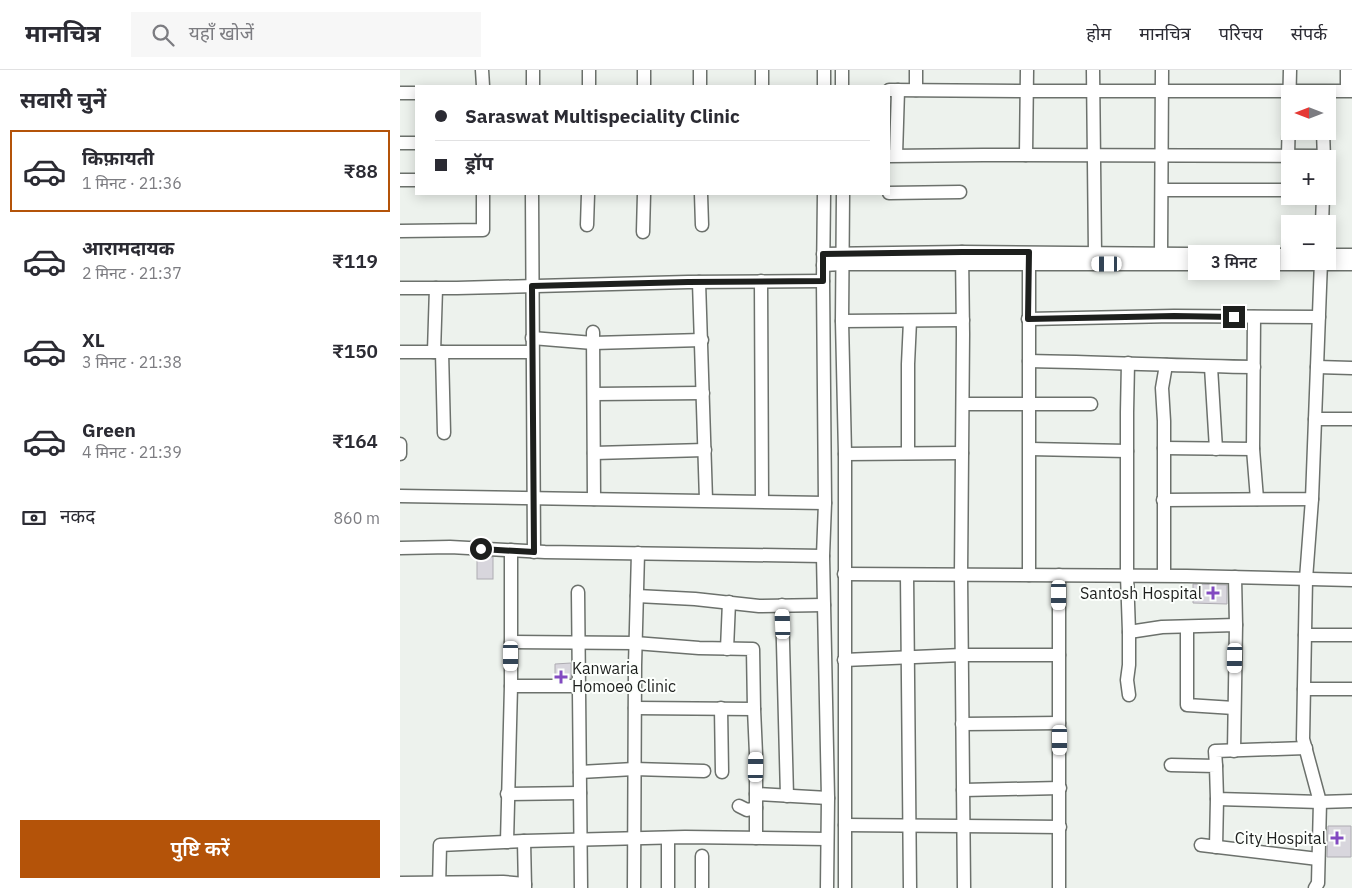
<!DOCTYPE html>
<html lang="hi">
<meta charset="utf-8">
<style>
body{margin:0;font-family:"IBM Plex Sans","Noto Sans Devanagari",sans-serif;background:#f7f7f7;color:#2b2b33;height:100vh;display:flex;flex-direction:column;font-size:19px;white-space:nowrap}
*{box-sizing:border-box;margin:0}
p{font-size:16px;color:#7c7c81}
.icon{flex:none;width:28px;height:28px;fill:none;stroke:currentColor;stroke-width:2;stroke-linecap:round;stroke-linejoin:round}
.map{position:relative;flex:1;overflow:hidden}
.panel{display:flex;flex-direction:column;background:#fff;width:400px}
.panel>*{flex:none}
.guide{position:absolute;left:15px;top:15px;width:475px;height:110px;border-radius:0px;box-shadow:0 2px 12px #0003;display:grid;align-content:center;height:110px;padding:0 20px;background:#fff}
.needle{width:32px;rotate:270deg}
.buttons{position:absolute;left:881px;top:15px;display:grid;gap:10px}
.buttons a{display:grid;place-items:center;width:55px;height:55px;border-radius:0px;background:#fff;box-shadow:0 2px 12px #0003;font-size:25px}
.end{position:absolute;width:22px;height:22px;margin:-11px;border:6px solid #1d1f1d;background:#fff;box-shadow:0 0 0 2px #fff}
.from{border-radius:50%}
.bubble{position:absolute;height:35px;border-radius:0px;background:#fff;box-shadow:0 2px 12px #0003;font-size:16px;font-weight:600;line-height:35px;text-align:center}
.car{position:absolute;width:15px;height:30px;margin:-15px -8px;border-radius:6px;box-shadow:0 0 4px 1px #0007;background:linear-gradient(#fff 24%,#345 0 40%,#fff 0 76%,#345 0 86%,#fff 0)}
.guide b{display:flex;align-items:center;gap:18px;height:48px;font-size:19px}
.guide b+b{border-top:1px solid #e1e1e2}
.guide i{width:12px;height:12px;background:#2b2b33}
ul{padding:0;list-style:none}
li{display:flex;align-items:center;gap:15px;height:82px;margin:0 10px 8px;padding:0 10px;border:2px solid transparent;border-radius:0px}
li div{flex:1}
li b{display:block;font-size:19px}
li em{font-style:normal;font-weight:600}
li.active{border-color:#b45309}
li>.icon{width:45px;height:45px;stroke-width:1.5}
h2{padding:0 20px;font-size:22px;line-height:60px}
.pay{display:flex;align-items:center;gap:12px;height:55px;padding:0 20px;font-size:19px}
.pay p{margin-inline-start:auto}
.primary-button{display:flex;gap:10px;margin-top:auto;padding:10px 20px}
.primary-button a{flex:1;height:58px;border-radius:0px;background:#b45309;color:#fff;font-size:20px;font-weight:600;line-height:58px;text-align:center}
header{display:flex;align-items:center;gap:30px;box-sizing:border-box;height:70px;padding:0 25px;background:#fff;border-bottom:1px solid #e1e1e2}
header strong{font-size:24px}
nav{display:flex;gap:28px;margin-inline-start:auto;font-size:18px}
.search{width:350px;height:45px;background:#f7f7f7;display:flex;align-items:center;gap:12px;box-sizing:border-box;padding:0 18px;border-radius:0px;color:#7c7c81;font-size:19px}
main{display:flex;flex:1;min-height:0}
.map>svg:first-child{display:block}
.building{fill:#d8d6dd;stroke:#aeacb2}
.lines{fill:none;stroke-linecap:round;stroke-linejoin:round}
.minor-casing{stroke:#6c716c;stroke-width:15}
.minor{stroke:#fff;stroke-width:12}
.route{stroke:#1d1f1d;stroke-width:6}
.poi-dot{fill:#824ac1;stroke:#fcfffc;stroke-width:2}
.labels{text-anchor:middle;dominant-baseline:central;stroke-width:4;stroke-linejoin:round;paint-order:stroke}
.poi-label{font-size:16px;fill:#1d1f1d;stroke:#fcfffc;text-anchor:end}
</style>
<header>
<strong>मानचित्र</strong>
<div class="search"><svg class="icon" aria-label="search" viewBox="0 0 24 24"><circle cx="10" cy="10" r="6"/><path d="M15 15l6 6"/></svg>यहाँ खोजें</div>
<nav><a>होम</a><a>मानचित्र</a><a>परिचय</a><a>संपर्क</a></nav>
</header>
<main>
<section class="panel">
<h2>सवारी चुनें</h2>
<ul>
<li class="active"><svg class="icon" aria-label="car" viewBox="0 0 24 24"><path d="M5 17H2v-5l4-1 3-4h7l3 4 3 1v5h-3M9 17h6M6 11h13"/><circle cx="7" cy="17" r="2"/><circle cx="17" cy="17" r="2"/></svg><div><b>किफ़ायती</b><p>1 मिनट · 21:36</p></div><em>₹88</em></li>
<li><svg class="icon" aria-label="car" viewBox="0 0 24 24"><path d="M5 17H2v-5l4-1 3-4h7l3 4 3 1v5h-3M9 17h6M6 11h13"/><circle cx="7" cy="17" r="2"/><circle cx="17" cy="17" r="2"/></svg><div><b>आरामदायक</b><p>2 मिनट · 21:37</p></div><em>₹119</em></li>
<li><svg class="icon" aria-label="car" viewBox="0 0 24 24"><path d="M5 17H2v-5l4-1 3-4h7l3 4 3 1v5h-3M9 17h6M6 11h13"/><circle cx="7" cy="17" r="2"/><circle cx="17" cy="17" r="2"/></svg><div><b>XL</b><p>3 मिनट · 21:38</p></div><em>₹150</em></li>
<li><svg class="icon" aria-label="car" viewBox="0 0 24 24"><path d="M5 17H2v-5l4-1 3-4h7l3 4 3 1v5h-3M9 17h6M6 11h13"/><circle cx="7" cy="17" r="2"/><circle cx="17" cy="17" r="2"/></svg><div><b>Green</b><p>4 मिनट · 21:39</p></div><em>₹164</em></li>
</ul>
<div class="pay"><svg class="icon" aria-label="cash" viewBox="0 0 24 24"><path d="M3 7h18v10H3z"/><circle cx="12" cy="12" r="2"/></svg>नकद<p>860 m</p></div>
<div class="primary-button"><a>पुष्टि करें</a></div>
</section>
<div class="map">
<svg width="952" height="818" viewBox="0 0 952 818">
<rect width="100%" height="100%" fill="#edf2ed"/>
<g class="building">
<rect x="77" y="487" width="16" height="22"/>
<polygon points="793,514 827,515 827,534 793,533"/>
<polygon points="171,593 171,608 155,608 155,594"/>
<polygon points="928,756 951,756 951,787 927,787"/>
</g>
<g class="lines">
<g class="minor-casing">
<g id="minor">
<polyline points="82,0 83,16"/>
<polyline points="244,0 244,16"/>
<polyline points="300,0 300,16"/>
<polyline points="424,0 424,16"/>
<polyline points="442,0 442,16"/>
<polyline points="693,0 695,183"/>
<polyline points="133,16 133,0"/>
<polyline points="189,16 189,0"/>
<polyline points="362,16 362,0"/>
<polyline points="489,20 627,21 952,21"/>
<polyline points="516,20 516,0"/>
<polyline points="947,20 947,0"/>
<polyline points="0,23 16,23"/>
<polyline points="923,61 924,89"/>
<polyline points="0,73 16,73"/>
<polyline points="496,85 498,20"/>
<polyline points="626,85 627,0"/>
<polyline points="489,86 583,85 924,86"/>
<polyline points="888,86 890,0"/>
<polyline points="0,110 16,110"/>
<polyline points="762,120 890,120"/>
<polyline points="489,123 560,122"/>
<polyline points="132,124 134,482"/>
<polyline points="301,124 302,155"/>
<polyline points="424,124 423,211 425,433 423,486 428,728 427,818"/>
<polyline points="443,124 442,251 445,384 445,818"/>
<polyline points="922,154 923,126"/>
<polyline points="187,155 188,124"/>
<polyline points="0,161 83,160 83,124"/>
<polyline points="243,162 244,124"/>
<polyline points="562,182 563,264 561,505 564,818"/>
<polyline points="761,183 762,0"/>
<polyline points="423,184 562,182 890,185"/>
<polyline points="928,185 952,185"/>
<polyline points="629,187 629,505"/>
<polyline points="423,195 442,194 952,194"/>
<polyline points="361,211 362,431"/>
<polyline points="299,212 306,430"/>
<polyline points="0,218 57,218 288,212 423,211"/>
<polyline points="628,249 774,246 919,247"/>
<polyline points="442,251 563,250"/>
<polyline points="193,262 194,429"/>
<polyline points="132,268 193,273 302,270"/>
<polyline points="0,282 132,282"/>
<polyline points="34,282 36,218"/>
<polyline points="42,282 44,363"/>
<path d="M629,291C704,292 779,296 854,297"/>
<polyline points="728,293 727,342 727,505 729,562 729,595 727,610 729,625"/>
<polyline points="811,297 816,379"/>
<polyline points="917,297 952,298"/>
<polyline points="194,324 303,323"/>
<polyline points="563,334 691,334"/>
<polyline points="915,349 952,349"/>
<polyline points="0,374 0,384"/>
<polyline points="764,378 853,379 854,247"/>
<polyline points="630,379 727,381"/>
<polyline points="853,379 857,429"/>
<polyline points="194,383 305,380"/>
<polyline points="508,383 508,294 510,251"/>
<polyline points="445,384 562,383"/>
<polyline points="0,426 425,433"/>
<polyline points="912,429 906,509 903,669 920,732 918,813 915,818"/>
<polyline points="763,430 912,429 921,191"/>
<polyline points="0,478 50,477 145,482 423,486"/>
<polyline points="444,504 787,506 952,510"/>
<polyline points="507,505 510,818"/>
<polyline points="659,505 659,818"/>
<polyline points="764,505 764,351 762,318 766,295"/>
<polyline points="835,507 836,555"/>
<polyline points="178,522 181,818"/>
<polyline points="237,526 295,529 359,536 424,535"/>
<polyline points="382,535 387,726"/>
<polyline points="787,557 787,635 834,638"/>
<polyline points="729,562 762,557 836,555 834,681"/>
<polyline points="905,565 952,565"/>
<polyline points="111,572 235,573 299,578 353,579 354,639 356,684 356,768"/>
<polyline points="327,579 329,532"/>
<polyline points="444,590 562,585 659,585"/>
<polyline points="111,616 179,616"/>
<polyline points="904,619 952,619"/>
<polyline points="235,638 354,639"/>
<polyline points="321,638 322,702"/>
<polyline points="562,654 659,653"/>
<polyline points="771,695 816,696 817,729 920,732 952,731"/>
<polyline points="816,696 815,681 906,678"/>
<polyline points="180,702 234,699 304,701"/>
<polyline points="563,720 660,718"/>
<polyline points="107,724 180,723"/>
<polyline points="356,724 428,728"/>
<polyline points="339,736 347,740 356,738"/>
<polyline points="445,755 660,757"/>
<polyline points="268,768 268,818"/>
<polyline points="124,771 125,818"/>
<polyline points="107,772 111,616 111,480"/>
<polyline points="801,775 918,789"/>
<polyline points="816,777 817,729"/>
<polyline points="0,813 103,812 125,814"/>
<polyline points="39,818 40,775 124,771 285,767 427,769"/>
<polyline points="234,818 235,595 238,483"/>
<polyline points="302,818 302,786"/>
</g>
</g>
<use href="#minor" class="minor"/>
</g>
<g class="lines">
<polyline class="route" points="81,479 134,482 132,216 288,212 423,211 423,184 562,182 629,182 628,249 774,246 834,247"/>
</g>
<g class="poi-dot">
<path d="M810.5 515.5h5v5h5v5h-5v5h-5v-5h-5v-5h5z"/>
<path d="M158.5 599.5h5v5h5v5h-5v5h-5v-5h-5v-5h5z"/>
<path d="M934.5 760.5h5v5h5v5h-5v5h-5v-5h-5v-5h5z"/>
</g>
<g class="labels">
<g class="poi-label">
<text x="802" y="523">Santosh Hospital</text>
<text x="172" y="598" text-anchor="start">Kanwaria<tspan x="172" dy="18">Homoeo Clinic</tspan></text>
<text x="926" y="768">City Hospital</text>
</g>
</g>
</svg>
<div class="buttons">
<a><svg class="needle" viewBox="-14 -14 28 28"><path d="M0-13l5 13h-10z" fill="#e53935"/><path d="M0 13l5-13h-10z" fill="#7c7c81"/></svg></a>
<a>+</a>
<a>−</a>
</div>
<i class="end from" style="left:81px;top:479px"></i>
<i class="end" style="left:834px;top:247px"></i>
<div class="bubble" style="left:788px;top:175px;width:92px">3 मिनट</div>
<i class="car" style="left:707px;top:194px;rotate:270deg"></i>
<i class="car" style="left:659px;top:525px;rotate:180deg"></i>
<i class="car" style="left:383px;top:554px;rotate:358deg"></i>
<i class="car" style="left:111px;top:586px;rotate:180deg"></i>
<i class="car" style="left:835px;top:588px;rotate:181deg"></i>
<i class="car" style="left:660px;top:670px;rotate:180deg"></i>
<i class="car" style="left:356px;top:697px;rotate:1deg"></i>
<div class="guide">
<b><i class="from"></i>Saraswat Multispeciality Clinic</b>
<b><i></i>ड्रॉप</b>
</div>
</div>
</main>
